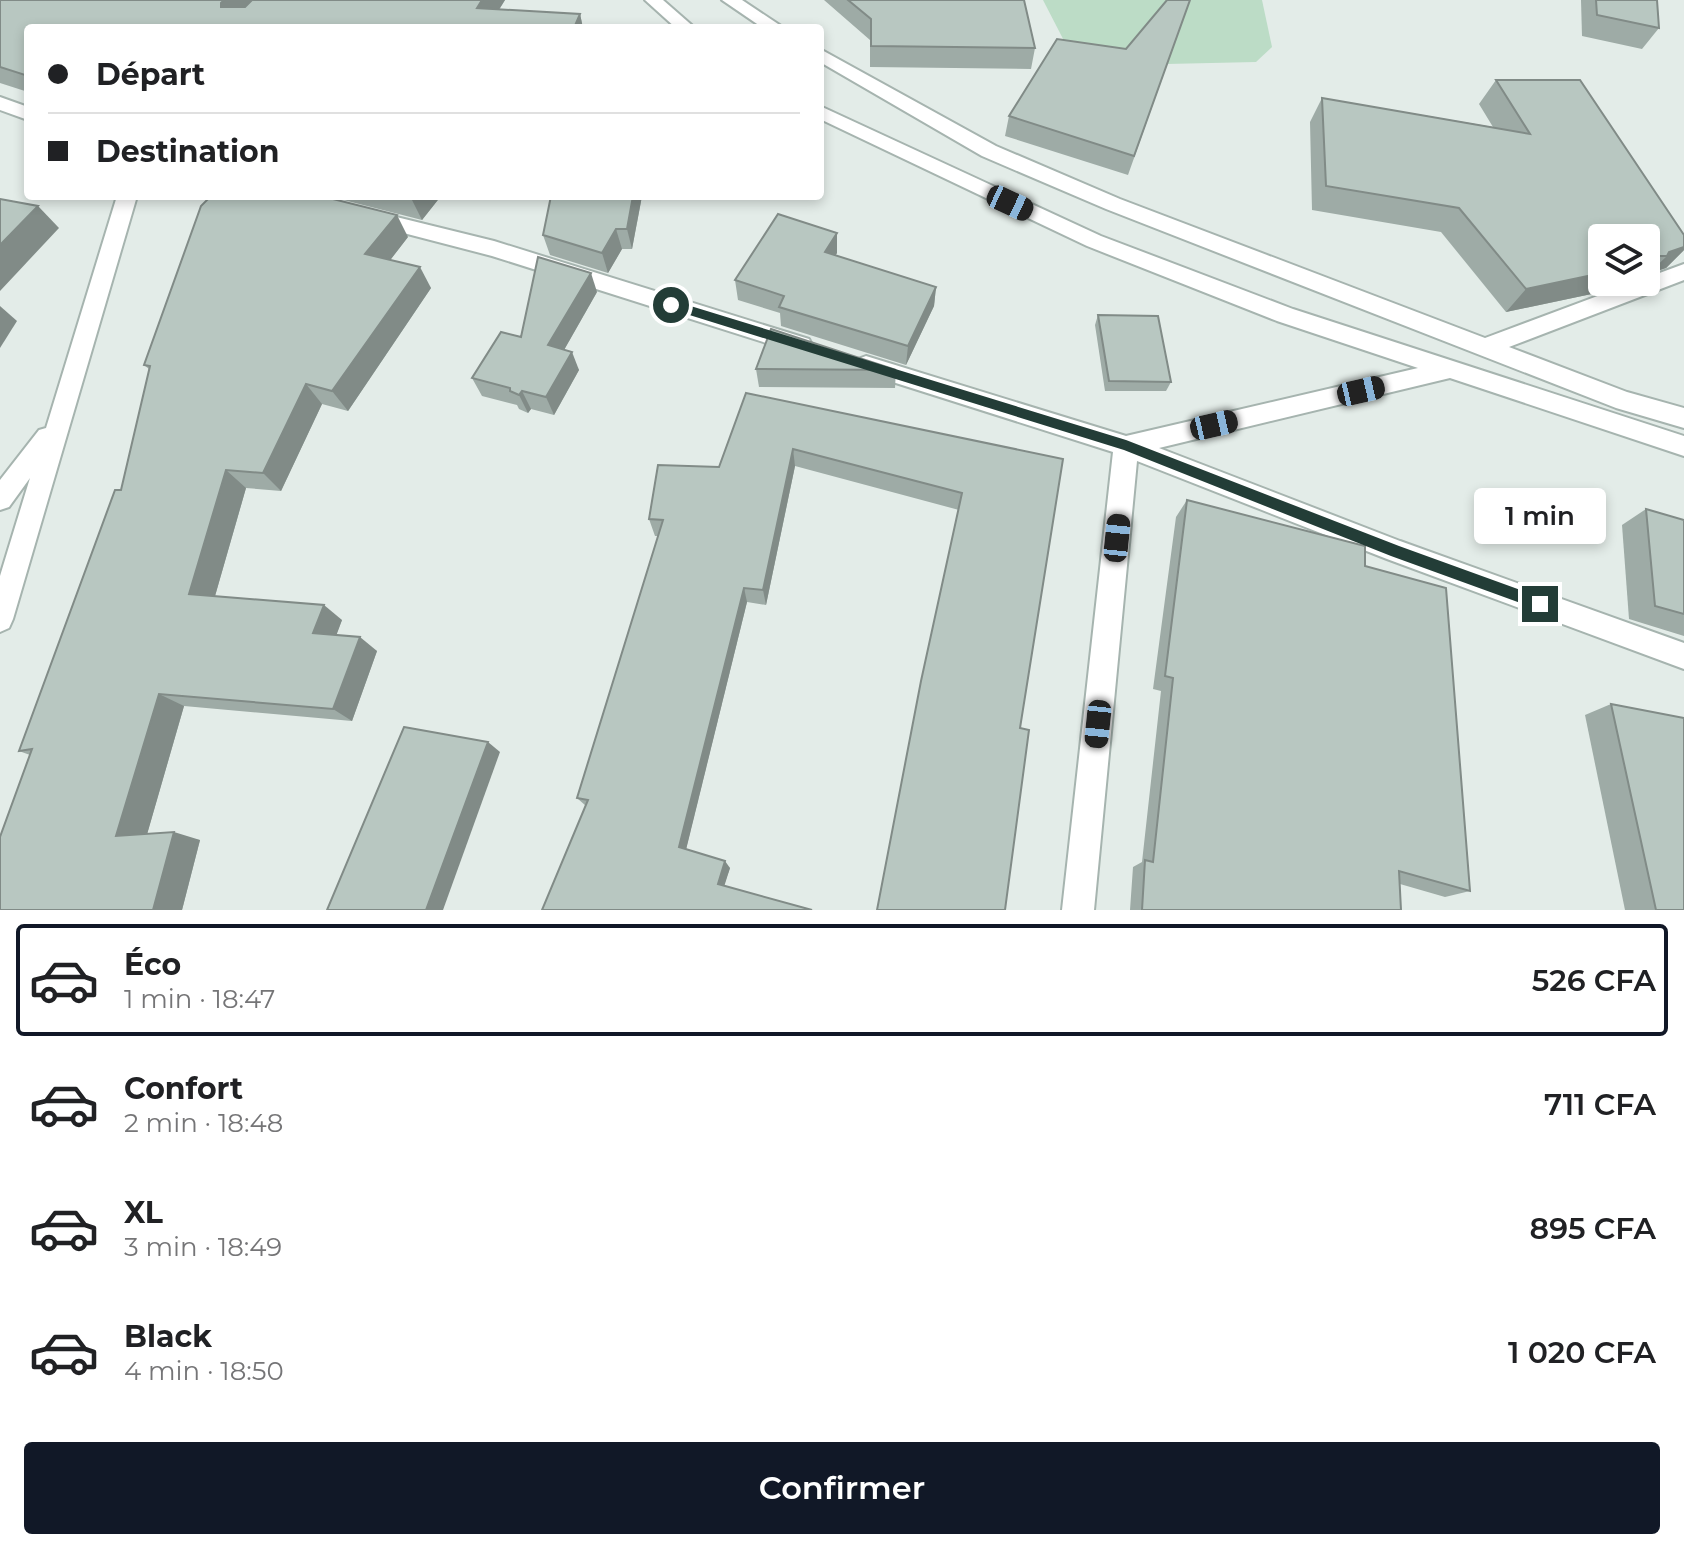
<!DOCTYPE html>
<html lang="fr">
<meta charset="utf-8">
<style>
body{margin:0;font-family:Montserrat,sans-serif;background:#f2f2f2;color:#202124;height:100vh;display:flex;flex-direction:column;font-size:30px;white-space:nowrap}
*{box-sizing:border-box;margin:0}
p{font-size:26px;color:#757577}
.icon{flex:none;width:44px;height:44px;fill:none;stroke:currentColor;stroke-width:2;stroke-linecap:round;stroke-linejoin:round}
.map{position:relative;height:910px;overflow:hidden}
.sheet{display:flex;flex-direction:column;background:#fff;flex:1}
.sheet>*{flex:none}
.top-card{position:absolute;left:24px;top:24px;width:800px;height:176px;border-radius:8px;box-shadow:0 4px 12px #0003;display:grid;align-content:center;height:176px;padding:0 24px;background:#fff}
.controls{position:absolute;left:1588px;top:224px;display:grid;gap:16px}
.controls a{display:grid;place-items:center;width:72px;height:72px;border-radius:8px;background:#fff;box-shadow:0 4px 12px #0003;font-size:40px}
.end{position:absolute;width:36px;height:36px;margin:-18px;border:10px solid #233d37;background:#fff;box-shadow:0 0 0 4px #fff}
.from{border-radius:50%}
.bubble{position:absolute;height:56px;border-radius:8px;background:#fff;box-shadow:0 4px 12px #0003;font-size:26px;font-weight:600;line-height:56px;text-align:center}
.car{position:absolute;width:24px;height:48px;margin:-24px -12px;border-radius:10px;box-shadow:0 0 6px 2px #0007;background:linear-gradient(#222 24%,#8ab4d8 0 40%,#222 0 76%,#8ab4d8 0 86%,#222 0)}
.top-card b{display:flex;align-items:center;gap:28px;height:76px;font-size:30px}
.top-card b+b{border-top:2px solid #e0e0e0}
.top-card i{width:20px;height:20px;background:#202124}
ul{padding:14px 0 0;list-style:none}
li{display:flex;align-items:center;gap:24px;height:112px;margin:0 16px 12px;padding:0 8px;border:4px solid transparent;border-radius:8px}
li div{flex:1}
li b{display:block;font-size:30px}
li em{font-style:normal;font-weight:600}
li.current{border-color:#111827}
li>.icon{width:72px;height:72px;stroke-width:1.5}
.primary-button{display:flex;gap:16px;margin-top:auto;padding:16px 24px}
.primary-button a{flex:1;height:92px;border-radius:8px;background:#111827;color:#fff;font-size:32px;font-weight:600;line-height:92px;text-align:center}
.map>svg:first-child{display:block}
.green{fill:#bcdcc6}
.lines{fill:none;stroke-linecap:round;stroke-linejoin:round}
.minor-casing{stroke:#a6b4af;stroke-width:4}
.minor{fill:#fff;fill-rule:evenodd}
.wall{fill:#9eaba6}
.shaded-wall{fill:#818b87}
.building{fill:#b8c7c1;stroke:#818b87;stroke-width:2}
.route{fill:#233d37}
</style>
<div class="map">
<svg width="1684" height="910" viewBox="0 0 1684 910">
<rect width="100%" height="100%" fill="#e3ece8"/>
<polygon class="green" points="1043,0 1262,0 1272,47 1256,62 1077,66"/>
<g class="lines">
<g class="minor-casing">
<g id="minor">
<polygon points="645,0 663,0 695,28 676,28"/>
<polygon points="722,0 742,0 784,28 763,28"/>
<polygon points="820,49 996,146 1120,199 1485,338 1635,282 1646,282 1646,278 1684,264 1684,280 1509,347 1627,392 1684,408 1684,428 1616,408 1106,209 982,156 820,62"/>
<polygon points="0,97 28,107 28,120 0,110"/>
<polygon points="820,106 1101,236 1293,309 1684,436 1684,456 1450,378 1159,448 1400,541 1684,643 1684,669 1387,559 1137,461 1094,910 1062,910 1113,452 858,371 855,365 858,359 866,356 1126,436 1418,368 1277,321 1087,246 820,119"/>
<polygon points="117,196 137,196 13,619 9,628 0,632 0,576 30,478 9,507 0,510 0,480 39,430 46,428"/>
<polygon points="372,211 494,241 809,339 812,345 809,351 801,354 492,256 365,223 362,218 365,213"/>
</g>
</g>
<use href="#minor" class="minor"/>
</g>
<g class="wall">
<polygon points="0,0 505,0 499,10 580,14 583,28 28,28 28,92 0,83"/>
<polygon points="824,0 1024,0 1035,48 1031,69 870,67 870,40"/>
<polygon points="1190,0 1128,175 1005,136 1009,116 1126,49"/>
<polygon points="1581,0 1657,0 1659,28 1642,49 1582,36"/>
<polygon points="1496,80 1684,235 1684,250 1666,268 1648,274 1646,276 1646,238 1602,282 1626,282 1601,292 1506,312 1441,232 1312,210 1310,122 1322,98 1493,127 1479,104"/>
<polygon points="328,196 441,196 422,220"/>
<polygon points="551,196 642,196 632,249 622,249 608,273 550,255 543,235"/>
<polygon points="408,237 390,260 431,288 348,411 322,404 281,491 246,488 215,596 342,620 336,635 377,651 352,721 184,706 147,834 200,840 182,910 0,910 30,755 19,751 121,490 149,369 144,365"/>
<polygon points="837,253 835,255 936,287 934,306 906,365 781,326 780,313 738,300 735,280"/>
<polygon points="597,292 564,350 579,370 554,415 531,409 528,413 519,409 517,405 482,396 472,378 521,337"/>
<polygon points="1098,315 1171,382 1166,391 1105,391 1095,325"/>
<polygon points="756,369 896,370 895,388 759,387"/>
<polygon points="746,393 1063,459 1020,728 959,510 795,466 766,605 747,602 686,849 730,868 724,885 542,910 586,806 577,798 658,536 655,536 649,519 719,467"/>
<polygon points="1187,500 1365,566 1470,891 1445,897 1400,884 1401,910 1130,910 1133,867 1142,862 1161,691 1153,689 1176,517"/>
<polygon points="1646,509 1684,520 1684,636 1629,619 1622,525"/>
<polygon points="1611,704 1684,910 1625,910 1585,715"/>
</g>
<g class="shaded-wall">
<polygon points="224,0 260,0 235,26 221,7 221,3"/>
<polygon points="482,0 505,0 487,28 477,8"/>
<polygon points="580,14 583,28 574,28"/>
<polygon points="413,196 441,196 422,220 411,198"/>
<polygon points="633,196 642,196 632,249 627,229"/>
<polygon points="38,206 59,228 0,291 0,245"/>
<polygon points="397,215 408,237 378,276 365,254"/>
<polygon points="616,229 622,249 608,273 602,253"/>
<polygon points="837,233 837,253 826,272 825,252"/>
<polygon points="1684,247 1684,250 1666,268 1648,274 1667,256 1669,252"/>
<polygon points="1658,256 1646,268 1646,261"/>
<polygon points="420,267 431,288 348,411 332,391"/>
<polygon points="591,273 597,292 556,364 548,345"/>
<polygon points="1602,273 1602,282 1626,282 1601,292 1506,312 1526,289"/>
<polygon points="936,287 934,306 906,365 908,346"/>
<polygon points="0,306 17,321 0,348"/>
<polygon points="572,352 579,370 554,415 546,397"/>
<polygon points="306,384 322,404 281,491 263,473"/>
<polygon points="522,391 531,409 528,413 519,395"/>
<polygon points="793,449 795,466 766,605 763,590"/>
<polygon points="226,470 246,488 211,610 189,594"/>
<polygon points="744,588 747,602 685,854 679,847"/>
<polygon points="324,605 342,620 332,647 313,633"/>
<polygon points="360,637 377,651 352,721 333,709"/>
<polygon points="159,694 184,706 144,845 116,836"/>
<polygon points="488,742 500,752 443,910 426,910"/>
<polygon points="174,832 200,840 182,910 153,910"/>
<polygon points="725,861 730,868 723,890 718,884"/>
</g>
<g class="building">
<polygon points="0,0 224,0 221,3 221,7 245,7 252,0 482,0 477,8 580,14 574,28 28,28 28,76 0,67"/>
<polygon points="848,0 1024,0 1035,48 871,46 871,19"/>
<polygon points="1167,0 1190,0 1134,156 1009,116 1057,39 1126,49"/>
<polygon points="1596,0 1657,0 1659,28 1597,15"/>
<polygon points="1496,80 1580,80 1684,235 1684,247 1669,252 1667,256 1658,256 1646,261 1646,238 1602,238 1602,273 1526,289 1459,208 1326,186 1322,98 1530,134"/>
<polygon points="211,196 321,196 397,215 365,254 420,267 332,391 306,384 263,473 226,470 189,594 324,605 313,633 360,637 333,709 159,694 116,836 174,832 153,910 0,910 0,837 32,749 19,751 115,490 121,490 150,366 144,365 201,206"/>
<polygon points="551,196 633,196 627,229 616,229 602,253 543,235"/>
<polygon points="0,199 38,206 0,245"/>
<polygon points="778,214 837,233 825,252 936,287 908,346 779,307 784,296 735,280"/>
<polygon points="538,257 591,273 548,345 572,352 546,397 522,391 519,395 510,391 510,388 472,378 501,332 521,337"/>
<polygon points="1098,315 1158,316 1171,382 1109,381"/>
<polygon points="771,329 896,370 756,369"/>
<polygon points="746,393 1063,459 1020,728 1029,730 1005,910 877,910 921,681 962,493 793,449 763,590 744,588 679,847 725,861 718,884 812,910 542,910 588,800 577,798 663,520 649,519 658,465 719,467"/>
<polygon points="1187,500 1365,546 1365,566 1446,588 1470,891 1399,871 1401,910 1142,910 1145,860 1153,862 1173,678 1165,676"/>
<polygon points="1646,509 1684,520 1684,614 1655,606"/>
<polygon points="1611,704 1684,718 1684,910 1656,910"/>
<polygon points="404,727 488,742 426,910 327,910"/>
</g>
<polygon class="route" points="671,300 1126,440 1399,546 1545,599 1547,604 1540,610 1391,556 1124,450 667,308 665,305"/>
</svg>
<div class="controls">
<a><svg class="icon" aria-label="layers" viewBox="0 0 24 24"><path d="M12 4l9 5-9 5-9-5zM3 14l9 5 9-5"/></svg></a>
</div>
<i class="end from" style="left:671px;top:305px"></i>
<i class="end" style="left:1540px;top:604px"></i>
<div class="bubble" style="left:1474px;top:488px;width:132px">1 min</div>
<i class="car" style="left:1010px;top:203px;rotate:115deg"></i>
<i class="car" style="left:1361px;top:391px;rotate:77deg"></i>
<i class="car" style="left:1214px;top:425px;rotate:77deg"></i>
<i class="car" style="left:1117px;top:538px;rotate:6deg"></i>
<i class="car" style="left:1098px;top:724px;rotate:186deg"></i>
<div class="top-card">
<b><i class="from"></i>Départ</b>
<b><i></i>Destination</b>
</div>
</div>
<section class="sheet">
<ul>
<li class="current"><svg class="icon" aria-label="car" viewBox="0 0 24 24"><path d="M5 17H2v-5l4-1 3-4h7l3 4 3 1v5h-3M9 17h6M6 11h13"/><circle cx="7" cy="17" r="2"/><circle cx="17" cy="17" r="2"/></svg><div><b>Éco</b><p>1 min · 18:47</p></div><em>526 CFA</em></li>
<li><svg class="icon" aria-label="car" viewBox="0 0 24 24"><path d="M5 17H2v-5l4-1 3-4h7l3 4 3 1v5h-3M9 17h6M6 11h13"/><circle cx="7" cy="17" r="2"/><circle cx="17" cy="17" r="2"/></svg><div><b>Confort</b><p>2 min · 18:48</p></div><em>711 CFA</em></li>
<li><svg class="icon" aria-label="car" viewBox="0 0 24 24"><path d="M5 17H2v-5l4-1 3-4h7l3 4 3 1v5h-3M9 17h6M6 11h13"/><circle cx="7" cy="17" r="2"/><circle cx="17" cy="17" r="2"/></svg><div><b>XL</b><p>3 min · 18:49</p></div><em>895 CFA</em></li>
<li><svg class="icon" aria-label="car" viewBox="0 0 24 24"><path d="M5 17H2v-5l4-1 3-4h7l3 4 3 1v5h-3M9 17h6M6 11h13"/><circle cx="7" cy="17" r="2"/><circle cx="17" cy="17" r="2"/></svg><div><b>Black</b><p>4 min · 18:50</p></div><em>1 020 CFA</em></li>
</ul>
<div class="primary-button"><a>Confirmer</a></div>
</section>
